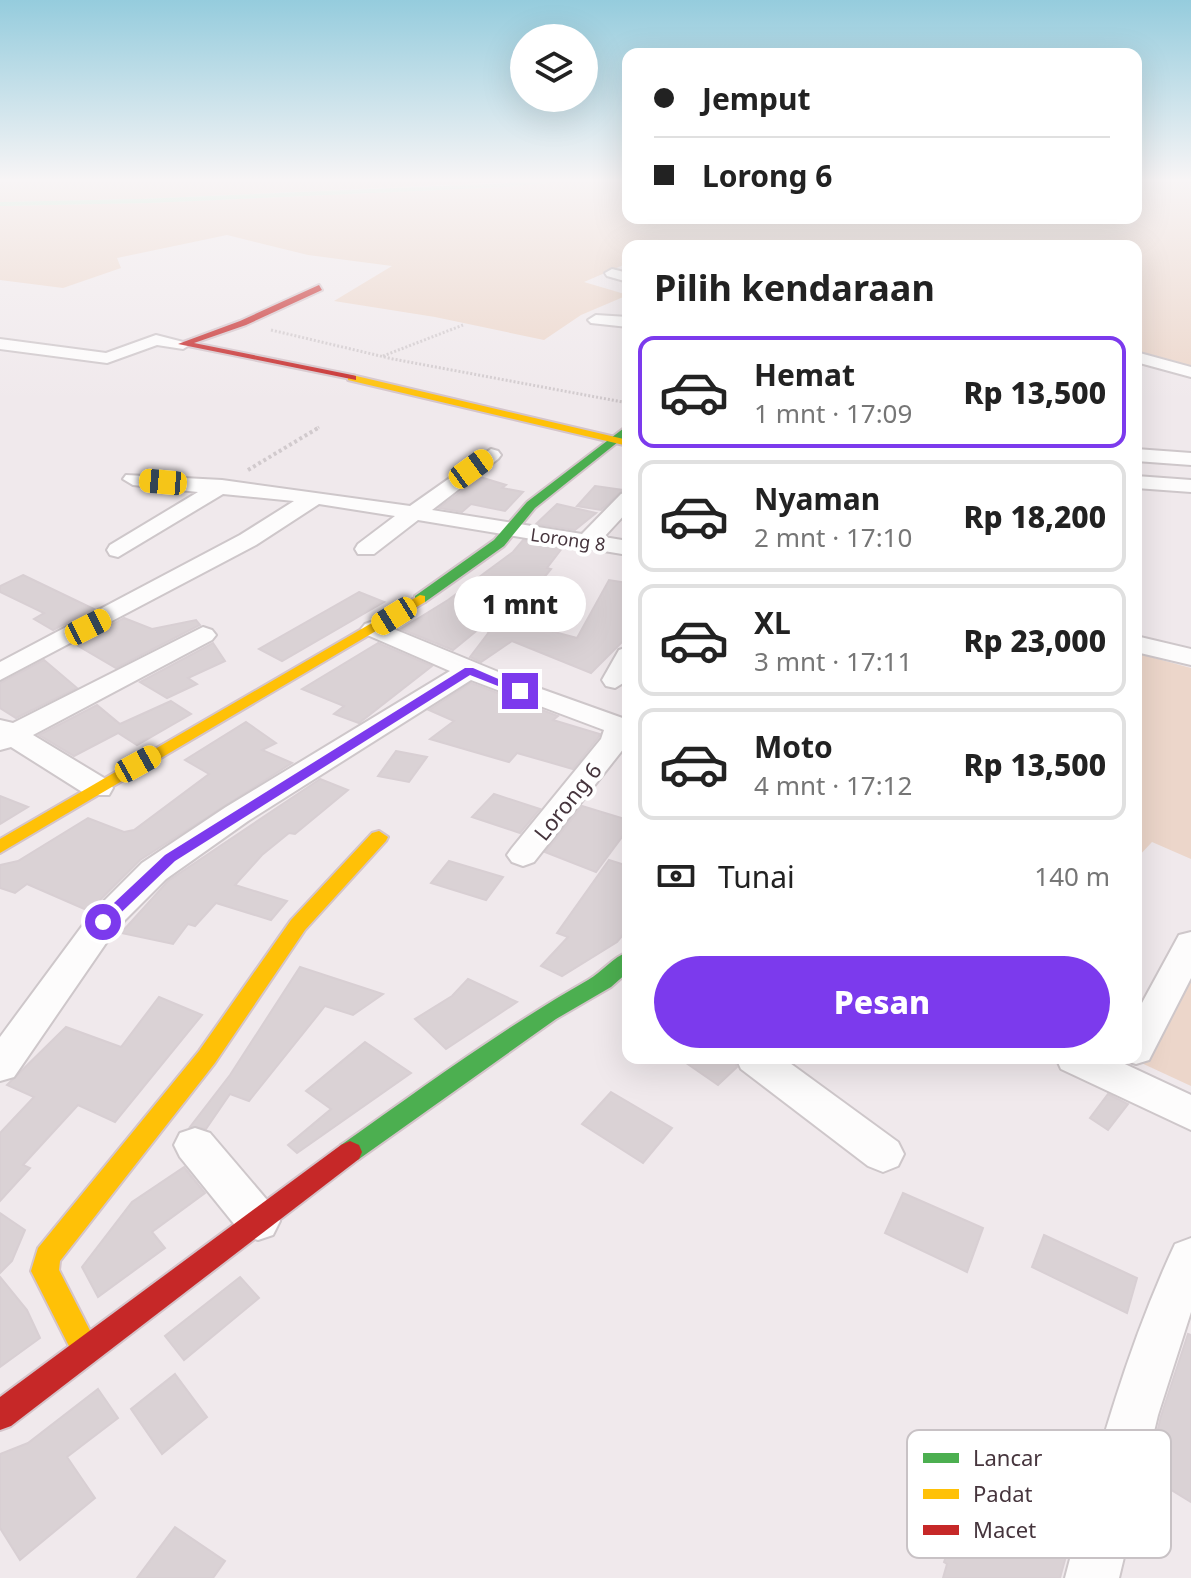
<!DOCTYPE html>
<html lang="id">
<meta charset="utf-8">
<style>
body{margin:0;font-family:"Noto Sans",sans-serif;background:#f2f2f2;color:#222;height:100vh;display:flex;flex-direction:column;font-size:30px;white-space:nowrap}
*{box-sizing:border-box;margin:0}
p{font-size:26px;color:#767676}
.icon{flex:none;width:44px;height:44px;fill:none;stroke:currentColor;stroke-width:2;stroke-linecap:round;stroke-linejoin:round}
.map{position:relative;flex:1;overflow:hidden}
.details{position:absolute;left:622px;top:240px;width:520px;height:824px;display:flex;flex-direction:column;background:#fff;border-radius:16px;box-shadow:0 8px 32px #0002}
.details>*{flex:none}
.top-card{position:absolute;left:622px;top:48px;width:520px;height:176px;border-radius:16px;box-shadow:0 8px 32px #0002;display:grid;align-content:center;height:176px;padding:0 32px;background:#fff}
.tools{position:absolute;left:510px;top:24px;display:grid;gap:16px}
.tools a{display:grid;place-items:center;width:88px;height:88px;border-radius:50%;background:#fff;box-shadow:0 8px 32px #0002;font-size:40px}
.end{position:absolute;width:36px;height:36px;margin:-18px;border:10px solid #7c3aed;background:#fff;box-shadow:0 0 0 4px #fff}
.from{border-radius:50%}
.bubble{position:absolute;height:56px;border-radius:28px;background:#fff;box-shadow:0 8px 32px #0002;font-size:26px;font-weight:800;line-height:56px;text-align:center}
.car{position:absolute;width:24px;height:48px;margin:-24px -12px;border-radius:10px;box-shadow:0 0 6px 2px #0007;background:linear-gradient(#f5c518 24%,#345 0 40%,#f5c518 0 76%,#345 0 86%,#f5c518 0)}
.top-card b{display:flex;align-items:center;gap:28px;height:76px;font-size:30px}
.top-card b+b{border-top:2px solid #e0e0e0}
.top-card i{width:20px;height:20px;background:#222}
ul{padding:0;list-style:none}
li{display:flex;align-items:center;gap:24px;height:112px;margin:0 16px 12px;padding:0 16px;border:4px solid #e0e0e0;border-radius:16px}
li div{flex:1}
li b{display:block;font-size:30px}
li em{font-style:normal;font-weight:800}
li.current{border-color:#7c3aed}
li>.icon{width:72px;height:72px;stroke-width:1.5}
h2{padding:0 32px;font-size:36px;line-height:96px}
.pay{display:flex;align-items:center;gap:20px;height:88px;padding:0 32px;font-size:30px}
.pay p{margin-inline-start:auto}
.button{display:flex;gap:16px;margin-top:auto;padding:16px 32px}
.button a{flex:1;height:92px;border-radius:48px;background:#7c3aed;color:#fff;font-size:32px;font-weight:800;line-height:92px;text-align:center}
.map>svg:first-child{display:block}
.green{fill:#ecd6ca}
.water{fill:#b9efcc}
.building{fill:#dad2d5;stroke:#d8cfd3;stroke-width:2}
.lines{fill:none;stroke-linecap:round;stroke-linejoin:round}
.street-casing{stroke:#cec7ca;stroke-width:4}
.fast-casing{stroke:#d4c4ca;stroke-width:4}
.slow-casing{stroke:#d4c4ca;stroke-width:4}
.jam-casing{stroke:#d4c4ca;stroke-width:4}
.path-far1{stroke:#d1cacd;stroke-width:3;stroke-dasharray:2 2;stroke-linecap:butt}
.path{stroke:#d1cacd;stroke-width:4;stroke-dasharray:3 3;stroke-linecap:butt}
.street{fill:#fdfcfc;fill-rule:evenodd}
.fast{fill:#4caf50;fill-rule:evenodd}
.slow{fill:#ffc107;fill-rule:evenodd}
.jam{fill:#c62828;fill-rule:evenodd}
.route{fill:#7c3aed}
.labels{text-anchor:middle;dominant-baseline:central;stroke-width:8;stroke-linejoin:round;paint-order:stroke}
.far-street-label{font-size:18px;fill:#46353d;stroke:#fff}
.street-label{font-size:22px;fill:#46353d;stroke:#fff}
.key{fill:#fff;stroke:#c8c2c5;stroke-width:2}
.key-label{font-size:22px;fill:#46353d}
</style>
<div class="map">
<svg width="1191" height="1578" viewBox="0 0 1191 1578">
<rect width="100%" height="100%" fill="#f0e9ec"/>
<g class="green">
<polygon points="0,180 554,180 141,199 0,202"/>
<polygon points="577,180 628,180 628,218 1136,218 1136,180 1191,180 1191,366 1136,351 1136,246 628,246 628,263 584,282 628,295 581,315 544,340 435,317 334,301 392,266 308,255 227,235 117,258 121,268 63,288 0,280 0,206 150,203 506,187"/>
<polygon points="1136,653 1191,668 1191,859 1152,842 1136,859"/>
<polygon points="1190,980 1191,980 1191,1086 1137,1061"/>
</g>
<polygon class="water" points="577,180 506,187 150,203 0,206 0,202 141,199"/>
<g class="building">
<polygon points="480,477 506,485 502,488 523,492 505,511 471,504 462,512 439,508"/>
<polygon points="595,486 623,490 601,510 577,506"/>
<polygon points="557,504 596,513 575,530 536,524"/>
<polygon points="523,540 563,547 547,568 551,569 509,620 577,638 609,580 628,583 628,636 591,673 512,641 481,662 470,657 489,632 480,628 453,650 401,629 448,600 513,552"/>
<polygon points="23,575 94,609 53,630 34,619 44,613 0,592 0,586"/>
<polygon points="359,592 384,602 282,661 259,649"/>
<polygon points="124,618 152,629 196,620 200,625 116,668 75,644"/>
<polygon points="213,643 225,661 188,678 197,684 167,698 140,682"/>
<polygon points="378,643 432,666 359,723 334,714 344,706 302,689"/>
<polygon points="44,660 77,688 16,718 0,708 0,683"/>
<polygon points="471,683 558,716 553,720 600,734 598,738 573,769 517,753 509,762 430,739 454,721 429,710"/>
<polygon points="171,701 191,714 137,745 118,733 74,756 39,735 97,705 120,724"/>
<polygon points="246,722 276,743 262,750 292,763 140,860 89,911 27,884 15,893 0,888 0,865 18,861 88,818 124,832 134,830 209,774 185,760"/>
<polygon points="396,751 427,757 409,782 378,776"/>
<polygon points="320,779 348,790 295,834 289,833 262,855 235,885 287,901 271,920 216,903 195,926 188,924 173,944 121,933 168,881"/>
<polygon points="494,794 540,809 520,833 472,817"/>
<polygon points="0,796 28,807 0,824"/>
<polygon points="582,806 628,820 628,829 596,872 545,852"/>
<polygon points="609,860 628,866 628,929 617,942 562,976 541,966 568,937 557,933"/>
<polygon points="449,861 503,877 486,900 431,883"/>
<polygon points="300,967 383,994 353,1015 325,1006 249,1101 230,1094 206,1129 190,1127 230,1075"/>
<polygon points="468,979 517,1002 446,1049 415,1019 452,996"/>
<polygon points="159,997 202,1015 115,1122 78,1105 23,1165 30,1168 0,1201 0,1133 34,1097 7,1085 66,1027 121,1047"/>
<polygon points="365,1042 411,1073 297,1153 288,1145 331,1109 306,1091"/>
<polygon points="679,1058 733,1058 737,1067 718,1085"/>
<polygon points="611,1092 672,1128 643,1163 582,1124"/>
<polygon points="1108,1094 1128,1104 1108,1130 1090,1118"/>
<polygon points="184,1167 205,1193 152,1232 165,1248 98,1297 82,1267 132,1202"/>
<polygon points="903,1193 983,1228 967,1272 885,1233"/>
<polygon points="0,1213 25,1230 12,1261 0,1273"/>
<polygon points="1044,1235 1137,1278 1127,1313 1032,1267"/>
<polygon points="0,1277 27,1310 40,1338 0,1367"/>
<polygon points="240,1277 259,1298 184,1360 165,1336"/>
<polygon points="1188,1334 1191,1335 1191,1502 1147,1475 1161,1416"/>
<polygon points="175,1374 207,1417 162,1454 131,1409"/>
<polygon points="98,1389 118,1418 67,1457 95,1498 20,1560 0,1528 0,1454 28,1443"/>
<polygon points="990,1431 1086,1483 1060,1578 943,1578 947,1564 944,1562"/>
<polygon points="175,1527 225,1561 213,1578 137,1578"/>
</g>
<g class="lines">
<g class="street-casing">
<g id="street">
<polygon points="612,269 628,273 628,282 607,276 605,273"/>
<polygon points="596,315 628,317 628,327 591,323 588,320"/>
<polygon points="156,335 191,344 183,349 157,345 107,363 0,349 0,339 106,353"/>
<polygon points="1136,352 1191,367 1191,377 1136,362"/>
<polygon points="491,449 498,451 501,455 498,459 432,510 582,534 621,494 628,492 628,511 604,537 628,541 628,555 418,520 374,554 358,554 355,549 358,544 395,516 319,504 256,545 0,680 0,662 240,535 294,501 223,494 118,557 110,555 107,550 110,545 198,492 133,485 123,479 126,475 222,480 410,506"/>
<polygon points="1136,449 1191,453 1191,465 1136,461"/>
<polygon points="1136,476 1191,480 1191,492 1136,488"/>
<polygon points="374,621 530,685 628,720 628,743 534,862 523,866 512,862 507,855 512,848 601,739 604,730 471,680 248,821 166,879 115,930 14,1077 0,1081 0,1037 91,914 142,863 226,807 450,671 365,634 361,629 365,624"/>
<polygon points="203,627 212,630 216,635 212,640 33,735 109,781 113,788 109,795 87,795 11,747 0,750 0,720 13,723"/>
<polygon points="1136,636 1191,649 1191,665 1136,652"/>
<polygon points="628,647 628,680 615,688 606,686 602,680 619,650"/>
<polygon points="1191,932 1191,978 1149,1060 1136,1064 1123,1060 1136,1058 1136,1014 1179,935"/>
<polygon points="736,1058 783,1058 898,1142 904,1154 898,1166 883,1172 868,1166 741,1069"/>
<polygon points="1056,1058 1112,1058 1191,1095 1191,1130 1061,1069"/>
<polygon points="195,1128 210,1133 273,1207 280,1221 273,1235 258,1240 243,1235 180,1157 174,1145 180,1133"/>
<path d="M1191,1238V1312L1158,1415L1119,1578H1065C1095,1463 1125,1351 1175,1244Z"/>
</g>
</g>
<g class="fast-casing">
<g id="fast">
<polygon points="628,425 628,434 535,508 504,546 425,602 415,602 415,596 494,540 527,502"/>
<path d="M628,952V972L611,987L556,1019L359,1159L350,1163L341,1159L338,1152L341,1145C422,1088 502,1029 588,980C602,972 613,957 628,952Z"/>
</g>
</g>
<g class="slow-casing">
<g id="slow">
<polygon points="352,375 628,440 628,446 348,380 348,376"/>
<polygon points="420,595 425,596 425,602 0,853 0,839"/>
<polygon points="379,831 388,837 386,841 305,930 215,1063 60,1261 59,1270 100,1350 96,1360 86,1364 76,1360 31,1271 38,1248 199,1051 291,920 372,833"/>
</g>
</g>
<g class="jam-casing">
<g id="jam">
<polygon points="319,285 322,290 246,325 194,343 352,375 356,376 356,380 178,344 240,321"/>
<polygon points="350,1141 359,1145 362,1152 359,1159 11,1426 0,1430 0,1397 341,1145"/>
</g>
</g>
<g class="path-far1">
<polyline points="271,330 393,359 628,403"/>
<polyline points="383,356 463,325"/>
<polyline points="315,430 319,427"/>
</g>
<polyline class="path" points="248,470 318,428"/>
<use href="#street" class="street"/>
<use href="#fast" class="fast"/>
<use href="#slow" class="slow"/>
<use href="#jam" class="jam"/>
</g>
<linearGradient id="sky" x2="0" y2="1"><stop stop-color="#95ccdd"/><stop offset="0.45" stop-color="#f8f5f6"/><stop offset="1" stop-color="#f8f5f6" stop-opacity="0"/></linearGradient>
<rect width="1191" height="401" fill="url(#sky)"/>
<polygon class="route" points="465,668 473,668 526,691 516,693 470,675 175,861 108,925 98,925 98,918 165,855"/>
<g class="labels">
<g class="far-street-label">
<text transform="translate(568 539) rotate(8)">Lorong 8</text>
</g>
<g class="street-label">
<text transform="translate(567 801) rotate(-51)">Lorong 6</text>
</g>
</g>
<rect x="907" y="1430" width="264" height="128" rx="12" class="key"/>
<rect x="923" y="1453" width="36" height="10" fill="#4caf50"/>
<rect x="923" y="1489" width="36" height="10" fill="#ffc107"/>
<rect x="923" y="1525" width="36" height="10" fill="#c62828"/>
<g class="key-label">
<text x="973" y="1466">Lancar</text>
<text x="973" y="1502">Padat</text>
<text x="973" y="1538">Macet</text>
</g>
</svg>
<div class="tools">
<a><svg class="icon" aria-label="layers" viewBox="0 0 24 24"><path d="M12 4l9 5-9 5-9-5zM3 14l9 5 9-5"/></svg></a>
</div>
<i class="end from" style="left:103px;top:922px"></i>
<i class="end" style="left:520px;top:691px"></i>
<div class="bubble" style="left:454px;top:576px;width:132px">1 mnt</div>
<i class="car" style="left:471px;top:469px;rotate:54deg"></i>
<i class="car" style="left:163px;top:482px;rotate:275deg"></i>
<i class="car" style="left:394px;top:616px;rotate:238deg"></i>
<i class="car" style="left:88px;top:627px;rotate:63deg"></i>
<i class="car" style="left:138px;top:764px;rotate:61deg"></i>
<div class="top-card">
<b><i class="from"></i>Jemput</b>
<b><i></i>Lorong 6</b>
</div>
<section class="details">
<h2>Pilih kendaraan</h2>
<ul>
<li class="current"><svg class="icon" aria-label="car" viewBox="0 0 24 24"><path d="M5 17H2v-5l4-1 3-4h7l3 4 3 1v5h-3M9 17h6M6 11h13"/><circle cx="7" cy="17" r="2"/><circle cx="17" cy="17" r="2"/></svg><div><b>Hemat</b><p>1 mnt · 17:09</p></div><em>Rp 13,500</em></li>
<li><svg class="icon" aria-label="car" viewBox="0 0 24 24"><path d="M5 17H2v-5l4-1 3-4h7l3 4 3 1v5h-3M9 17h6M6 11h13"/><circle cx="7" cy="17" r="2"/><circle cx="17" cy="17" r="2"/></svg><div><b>Nyaman</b><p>2 mnt · 17:10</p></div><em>Rp 18,200</em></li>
<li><svg class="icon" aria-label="car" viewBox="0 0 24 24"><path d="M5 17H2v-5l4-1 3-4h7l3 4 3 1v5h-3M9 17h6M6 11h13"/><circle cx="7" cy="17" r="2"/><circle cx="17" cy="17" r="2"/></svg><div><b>XL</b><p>3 mnt · 17:11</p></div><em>Rp 23,000</em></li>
<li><svg class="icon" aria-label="car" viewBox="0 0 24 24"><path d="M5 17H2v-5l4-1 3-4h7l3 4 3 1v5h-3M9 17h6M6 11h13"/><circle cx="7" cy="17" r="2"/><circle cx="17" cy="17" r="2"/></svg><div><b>Moto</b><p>4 mnt · 17:12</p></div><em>Rp 13,500</em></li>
</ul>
<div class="pay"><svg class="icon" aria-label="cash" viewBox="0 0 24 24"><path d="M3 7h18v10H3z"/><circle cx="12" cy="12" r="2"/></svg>Tunai<p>140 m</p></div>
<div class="button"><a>Pesan</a></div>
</section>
</div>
